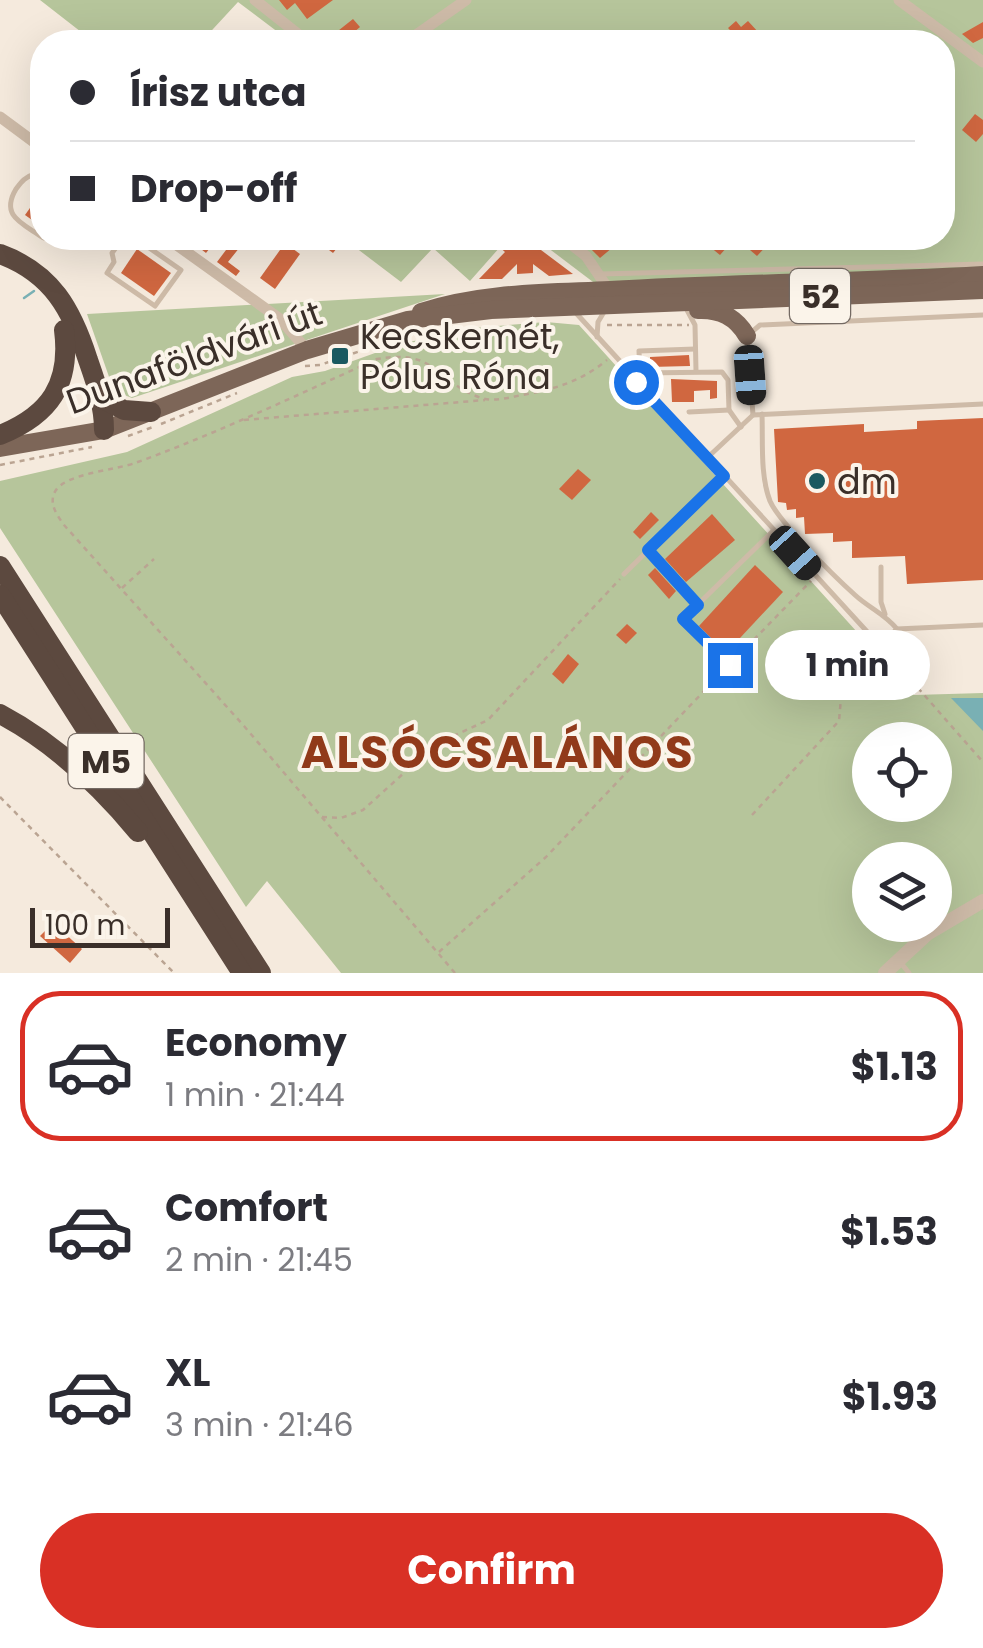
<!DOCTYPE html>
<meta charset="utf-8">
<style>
body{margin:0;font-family:Poppins,sans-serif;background:#f2f2f3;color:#2b2b33;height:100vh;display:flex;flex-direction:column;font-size:38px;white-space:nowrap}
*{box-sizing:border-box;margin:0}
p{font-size:32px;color:#7c7c81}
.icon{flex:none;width:55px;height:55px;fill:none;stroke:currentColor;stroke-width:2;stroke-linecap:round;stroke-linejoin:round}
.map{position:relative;height:973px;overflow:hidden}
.drawer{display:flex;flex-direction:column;background:#fff;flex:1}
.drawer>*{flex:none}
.guide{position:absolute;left:30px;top:30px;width:925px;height:220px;border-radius:40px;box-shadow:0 10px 40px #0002;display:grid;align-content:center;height:220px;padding:0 40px;background:#fff}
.buttons{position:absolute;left:852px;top:722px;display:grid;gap:20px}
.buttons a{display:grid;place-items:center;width:100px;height:100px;border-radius:50%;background:#fff;box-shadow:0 10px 40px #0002;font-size:50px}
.scale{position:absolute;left:30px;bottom:25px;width:140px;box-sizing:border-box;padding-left:10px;border:5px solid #3a2f29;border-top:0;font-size:28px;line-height:35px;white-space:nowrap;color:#3a2f29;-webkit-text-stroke:8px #fbf4ea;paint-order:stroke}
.end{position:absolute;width:45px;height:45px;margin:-22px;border:12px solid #1a73e8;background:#fff;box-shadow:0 0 0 5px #fff}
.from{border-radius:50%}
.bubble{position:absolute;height:70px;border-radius:35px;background:#fff;box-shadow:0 10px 40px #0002;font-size:32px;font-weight:700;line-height:70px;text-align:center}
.car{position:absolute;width:30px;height:60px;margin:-30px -15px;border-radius:12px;box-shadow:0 0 8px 2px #0007;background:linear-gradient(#222 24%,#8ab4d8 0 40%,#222 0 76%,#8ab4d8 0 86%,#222 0)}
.guide b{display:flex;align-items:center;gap:35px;height:95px;font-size:38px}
.guide b+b{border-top:2px solid #e1e1e2}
.guide i{width:25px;height:25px;background:#2b2b33}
ul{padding:18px 0 0;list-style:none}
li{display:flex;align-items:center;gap:30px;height:150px;margin:0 20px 15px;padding:0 20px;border:5px solid transparent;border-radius:40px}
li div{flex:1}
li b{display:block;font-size:38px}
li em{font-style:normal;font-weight:700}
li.current{border-color:#d93025}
li>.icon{width:90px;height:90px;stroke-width:1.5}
.button{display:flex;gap:20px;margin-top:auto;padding:20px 40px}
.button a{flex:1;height:115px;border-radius:60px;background:#d93025;color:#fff;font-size:40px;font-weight:700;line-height:115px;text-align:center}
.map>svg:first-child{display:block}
.green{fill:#b6c59b;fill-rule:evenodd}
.water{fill:#79b0b4}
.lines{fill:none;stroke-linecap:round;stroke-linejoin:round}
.stream{stroke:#79b0b4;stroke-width:2.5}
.building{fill:#d06740}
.path{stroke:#baa492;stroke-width:2.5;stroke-dasharray:5 5;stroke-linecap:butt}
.service{stroke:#cebba8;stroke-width:5}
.minor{stroke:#cebba8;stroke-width:11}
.tertiary{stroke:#cebba8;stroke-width:14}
.primary{stroke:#7d6658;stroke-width:18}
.motorway{stroke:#5c493f;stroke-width:20}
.route{stroke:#1a73e8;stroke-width:12}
.poi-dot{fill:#1a5960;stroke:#fbf4ea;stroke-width:4}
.labels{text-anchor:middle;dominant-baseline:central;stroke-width:8;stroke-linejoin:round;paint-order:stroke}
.shield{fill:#fbf4ea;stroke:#746a63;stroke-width:2.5}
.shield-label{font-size:32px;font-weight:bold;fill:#3a2f29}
.poi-label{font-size:35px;fill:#3a2f29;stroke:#fbf4ea;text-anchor:start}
.street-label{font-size:35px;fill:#3a2f29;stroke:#fbf4ea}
.district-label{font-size:45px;font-weight:bold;letter-spacing:2.5px;fill:#913a1a;stroke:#fbf4ea}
</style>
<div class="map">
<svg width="983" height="973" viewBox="0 0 983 973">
<rect width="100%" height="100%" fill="#f5eadd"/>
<g class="green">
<polygon points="40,0 983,0 983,267 597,285 535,238 942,238 942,42 291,42 238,2 201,42 94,42"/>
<polygon points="343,238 508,238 470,281 433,248 401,282"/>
<polygon points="445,294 132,398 114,391 87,314"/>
<path d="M546,322L579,325L914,695L983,693V973H341L267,881L246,907L0,528V481L127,452L292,377L325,371L400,344L473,328ZM870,740H935V805H870ZM870,860H935V925H870Z"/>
</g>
<polygon class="water" points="951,698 983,698 983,731"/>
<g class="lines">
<polyline class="stream" points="24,298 34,291"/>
</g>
<g class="building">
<polygon points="279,0 333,0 307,19 295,3 287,10"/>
<polygon points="353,19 360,27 346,39 348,42 324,42"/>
<polygon points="736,21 741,27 748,21 759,33 749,42 741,42 728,28"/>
<polygon points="983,22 983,38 973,43 962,34"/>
<polygon points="975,114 983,120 983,134 976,142 962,130"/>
<polygon points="42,191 42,227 25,215"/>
<polygon points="187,238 205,238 213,244 206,253"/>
<polygon points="235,238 251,238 256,241 250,248 244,242 228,262 240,271 236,276 217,262"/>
<polygon points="313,238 345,238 333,253"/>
<polygon points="489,238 525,238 573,274 549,276 533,264 533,273 517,274 517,264 502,279 479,279 505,252"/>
<polygon points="590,238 626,238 630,242 623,248 619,242 600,258 585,243"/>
<polygon points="699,238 735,238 720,255"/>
<polygon points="736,238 774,238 757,256"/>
<polygon points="285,243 300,254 275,289 260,278"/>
<polygon points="137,249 171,273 154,296 121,273"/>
<polygon points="689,355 690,366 650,367 650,357"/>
<polygon points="671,379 717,381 717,398 710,399 710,390 694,391 694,402 672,402"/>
<polygon points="983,418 983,580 907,584 905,556 852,558 852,541 833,542 833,533 805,534 804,517 796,518 796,509 787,510 786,503 778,502 774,429 864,424 864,432 917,429 917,421"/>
<polygon points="578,469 591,480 572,500 559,489"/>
<polygon points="651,512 659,520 640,539 633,532"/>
<polygon points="712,514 735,540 686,582 665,559"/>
<polygon points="755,565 783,592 726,653 699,626"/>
<polygon points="655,568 676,591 669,599 648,575"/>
<polygon points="627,624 637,633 626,644 616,635"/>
<polygon points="568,654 579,664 563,684 552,674"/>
<polygon points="53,923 82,949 70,963 40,936"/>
</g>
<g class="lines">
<g class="path">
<polyline points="607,325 689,325"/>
<polyline points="400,337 421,333"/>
<polyline points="305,366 320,365 392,340"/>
<polyline points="244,420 485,400"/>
<polyline points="161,424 237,393"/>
<polyline points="128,436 153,427"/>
<polyline points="0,465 92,447"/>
<polyline points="122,588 154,559"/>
<polyline points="733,661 811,581"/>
<polyline points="918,688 983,762"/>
<polyline points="0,797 174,973"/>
<polyline points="752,815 839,721 841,698 881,658"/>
<polyline points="322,817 341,818 363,810 436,744 488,720 620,579"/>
<polyline points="439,952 546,857 724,670"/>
<path d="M455,973L244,726L64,525C56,514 48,502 56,490C68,473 116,470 135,463C218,433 297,395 377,359C436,349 434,379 476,396C491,403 506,398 522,395C555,389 580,382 607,360"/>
</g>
<g class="service">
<path d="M42,178L35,174C25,177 22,181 16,189C0,216 22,223 42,237"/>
<polyline points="44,238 66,243 70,238"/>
<polyline points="123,238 112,253 114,262 107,273 155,306 181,270 135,238"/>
<polyline points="601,274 983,264"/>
<polyline points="687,310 695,325 696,371"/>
<polyline points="576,313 914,683"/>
<polyline points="597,337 598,322 604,312"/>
<polyline points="695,349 639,351 640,373 722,372 728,380 729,410 741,427"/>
<polyline points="689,412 729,410"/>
<path d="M762,414C763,442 760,475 770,501C779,522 835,577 855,595C869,608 885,614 897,629"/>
<polyline points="753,415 747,336 760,325 983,315"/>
<polyline points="707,458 753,415 983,404"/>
<polyline points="648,550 697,604"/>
<polyline points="881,567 881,602 885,614"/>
<polyline points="624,574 724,476"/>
<polyline points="878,646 897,629 983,625"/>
<polyline points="729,665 683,619 774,530"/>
<polyline points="901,963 909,973"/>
</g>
<g class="minor">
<polyline points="255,0 308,42"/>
<polyline points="899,0 983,62"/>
<polyline points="406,42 466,0"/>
<polyline points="0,117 42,148"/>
<polyline points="167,238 280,319 307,350"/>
<polyline points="563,238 586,256 609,290"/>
</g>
<polyline class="tertiary" points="885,973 927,934 983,901"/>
<g class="primary">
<path d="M698,310C720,309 736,317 747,336"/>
<path d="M421,312C482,292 547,293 610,290C734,283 859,282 983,275"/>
<polyline points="0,448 104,430 307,350 408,320 491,310 983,290"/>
</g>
<g class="motorway">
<path d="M0,254C52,273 72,310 88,360C96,383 104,405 104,430"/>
<polyline points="101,398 124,410 151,412"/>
<path d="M0,435C50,415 71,384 64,330"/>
<polyline points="0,566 261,973"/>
<polyline points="0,595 242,973"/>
<path d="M0,714C55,743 99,785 138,832"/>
</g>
</g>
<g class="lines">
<polyline class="route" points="636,382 724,476 648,550 698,605 683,619 730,665"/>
</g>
<g class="poi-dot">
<rect x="330" y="346" width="20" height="20" rx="5"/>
<circle cx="817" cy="481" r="10"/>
</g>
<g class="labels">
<g class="shield">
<rect x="790" y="269" width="60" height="54" rx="8"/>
<rect x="68.5" y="734" width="75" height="54" rx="8"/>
</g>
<g class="shield-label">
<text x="820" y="296">52</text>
<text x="106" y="761">M5</text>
</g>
<g class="poi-label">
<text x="360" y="336">Kecskemét,<tspan x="360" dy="40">Pólus Róna</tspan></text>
<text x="837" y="481">dm</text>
</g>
<g class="street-label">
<text transform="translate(194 357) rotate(-20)">Dunaföldvári út</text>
</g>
<g class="district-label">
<text x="498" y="752">ALSÓCSALÁNOS</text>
</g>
</g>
</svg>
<div class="buttons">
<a><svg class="icon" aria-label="locate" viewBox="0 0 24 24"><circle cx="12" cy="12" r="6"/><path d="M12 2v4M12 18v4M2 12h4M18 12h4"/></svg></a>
<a><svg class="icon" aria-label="layers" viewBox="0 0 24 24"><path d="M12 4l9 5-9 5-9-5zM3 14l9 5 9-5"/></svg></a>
</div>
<div class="scale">100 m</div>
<i class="end from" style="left:636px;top:382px"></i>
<i class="end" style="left:730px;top:665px"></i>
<div class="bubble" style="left:765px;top:630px;width:165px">1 min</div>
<i class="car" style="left:750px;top:375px;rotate:176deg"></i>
<i class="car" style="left:795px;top:553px;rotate:138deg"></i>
<div class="guide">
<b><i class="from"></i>Írisz utca</b>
<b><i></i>Drop-off</b>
</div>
</div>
<section class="drawer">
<ul>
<li class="current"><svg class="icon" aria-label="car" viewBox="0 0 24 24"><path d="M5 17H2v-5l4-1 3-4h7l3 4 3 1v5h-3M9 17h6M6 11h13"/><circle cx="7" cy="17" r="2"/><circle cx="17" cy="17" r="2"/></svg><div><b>Economy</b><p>1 min · 21:44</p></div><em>$1.13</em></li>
<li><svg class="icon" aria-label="car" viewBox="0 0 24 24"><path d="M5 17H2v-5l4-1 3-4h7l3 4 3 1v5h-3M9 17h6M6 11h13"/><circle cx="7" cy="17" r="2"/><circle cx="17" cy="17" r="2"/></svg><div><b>Comfort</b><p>2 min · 21:45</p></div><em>$1.53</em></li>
<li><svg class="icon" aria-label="car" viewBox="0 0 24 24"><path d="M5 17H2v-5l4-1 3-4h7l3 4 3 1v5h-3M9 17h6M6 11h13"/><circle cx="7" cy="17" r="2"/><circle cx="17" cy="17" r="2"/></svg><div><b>XL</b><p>3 min · 21:46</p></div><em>$1.93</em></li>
</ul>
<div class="button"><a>Confirm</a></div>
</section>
